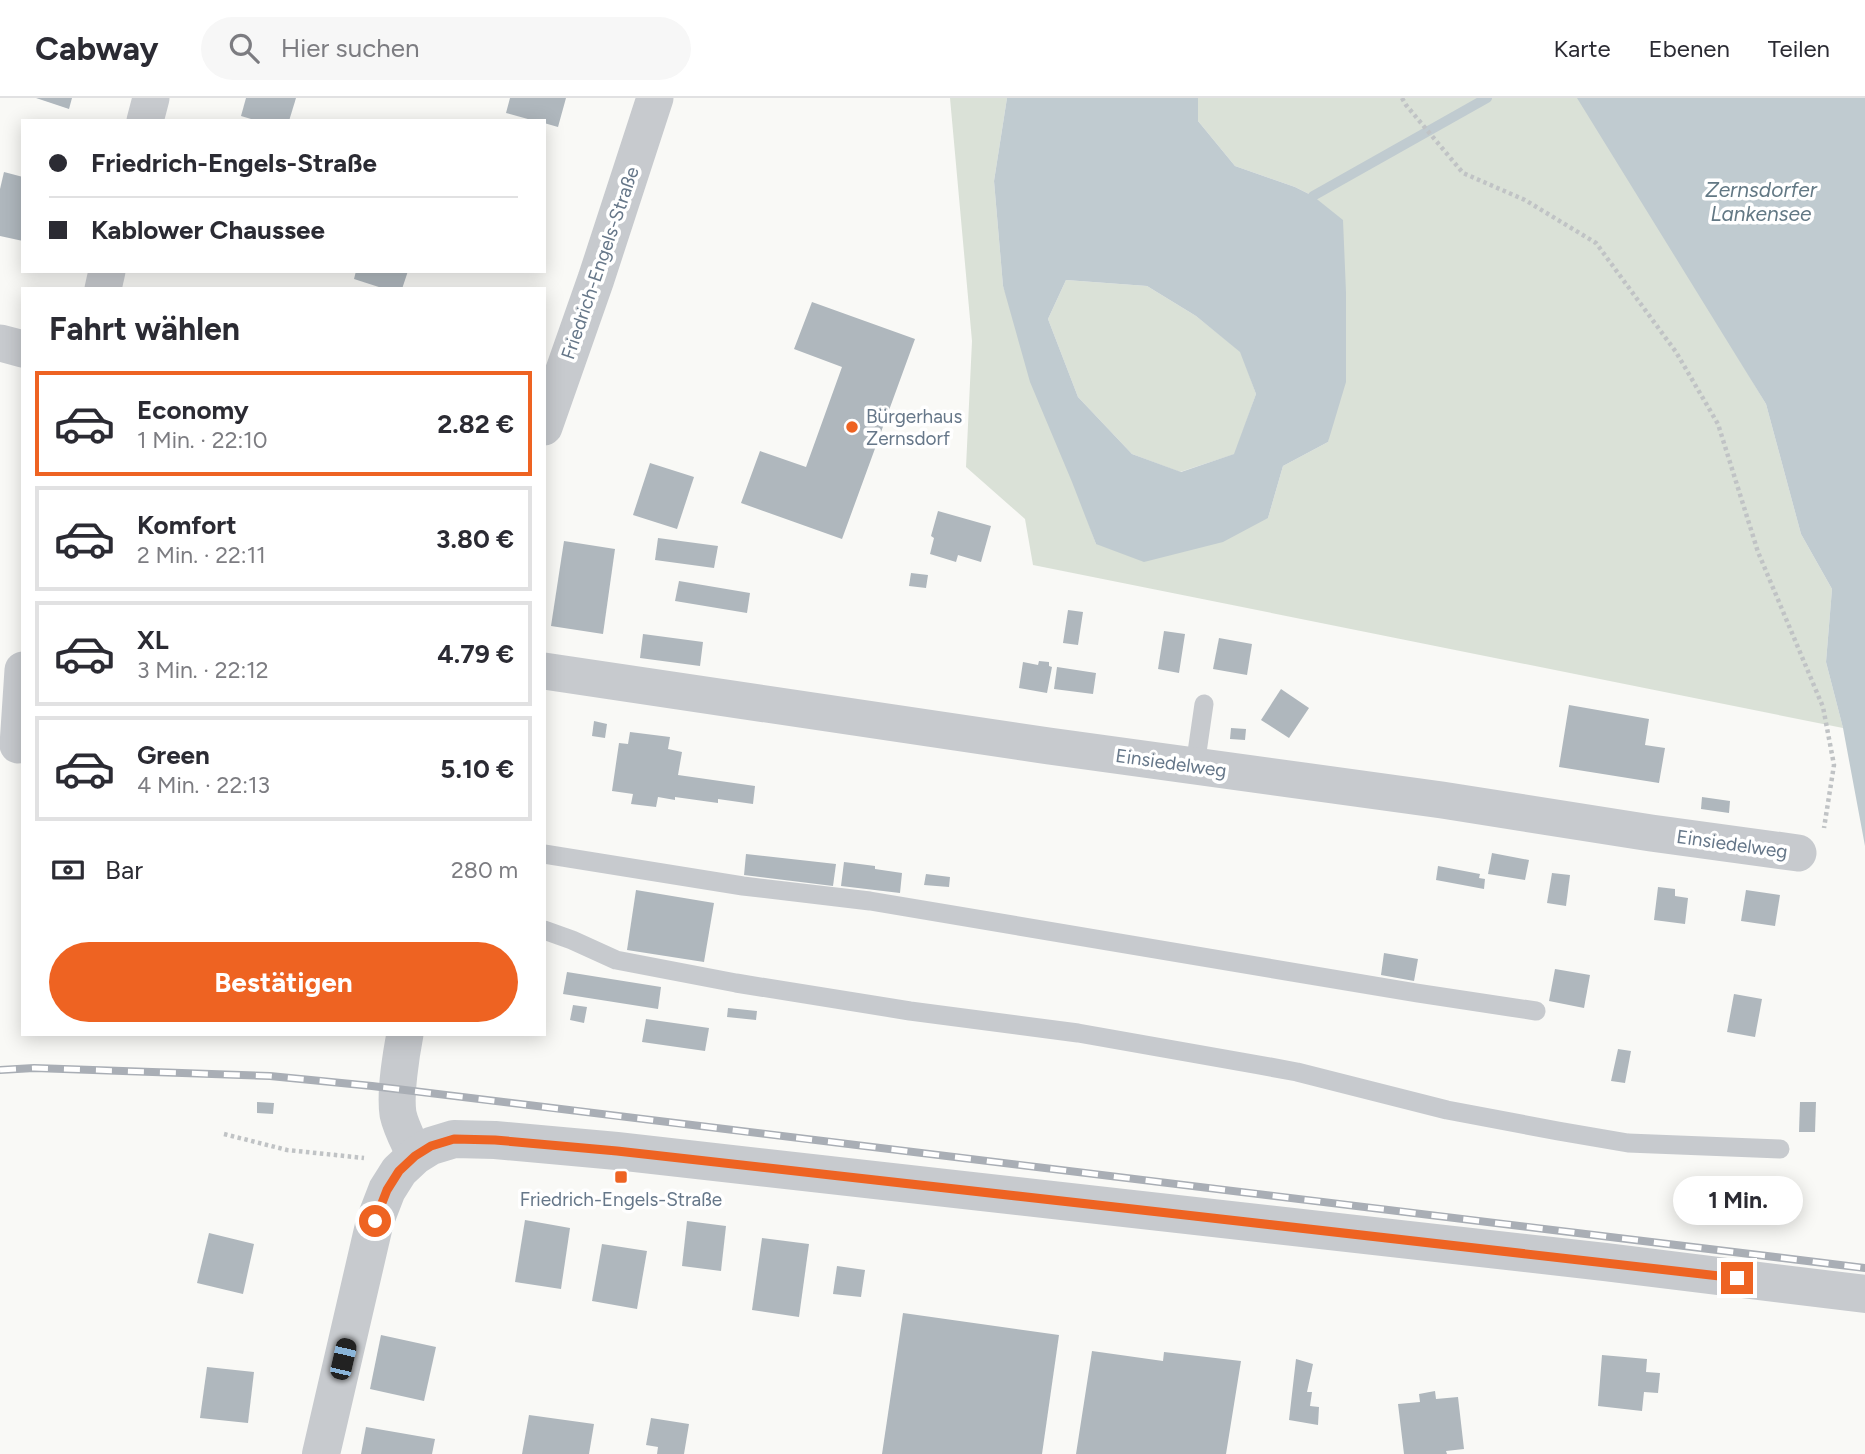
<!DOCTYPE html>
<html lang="de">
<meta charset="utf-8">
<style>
body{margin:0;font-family:Figtree,sans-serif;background:#f7f7f7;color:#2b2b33;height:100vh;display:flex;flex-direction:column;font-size:26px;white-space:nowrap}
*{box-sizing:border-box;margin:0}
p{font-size:23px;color:#7c7c81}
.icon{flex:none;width:38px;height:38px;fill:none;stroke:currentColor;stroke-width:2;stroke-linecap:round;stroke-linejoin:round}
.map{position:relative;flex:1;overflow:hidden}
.details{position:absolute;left:21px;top:189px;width:525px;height:749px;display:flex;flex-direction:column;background:#fff;border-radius:0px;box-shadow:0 4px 18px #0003}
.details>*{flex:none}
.hud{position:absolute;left:21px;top:21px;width:525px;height:154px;border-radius:0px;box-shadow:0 4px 18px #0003;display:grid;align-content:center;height:154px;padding:0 28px;background:#fff}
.end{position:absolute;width:32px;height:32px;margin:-16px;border:9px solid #ee6322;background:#fff;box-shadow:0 0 0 4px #fff}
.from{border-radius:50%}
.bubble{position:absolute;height:49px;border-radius:24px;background:#fff;box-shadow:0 4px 18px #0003;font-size:23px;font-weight:700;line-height:49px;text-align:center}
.car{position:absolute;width:21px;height:42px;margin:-21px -10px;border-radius:9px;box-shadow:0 0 5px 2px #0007;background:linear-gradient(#222 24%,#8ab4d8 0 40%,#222 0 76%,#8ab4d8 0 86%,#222 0)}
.hud b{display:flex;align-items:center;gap:24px;height:66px;font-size:26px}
.hud b+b{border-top:2px solid #e1e1e2}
.hud i{width:18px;height:18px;background:#2b2b33}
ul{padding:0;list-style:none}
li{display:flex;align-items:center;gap:21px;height:105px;margin:0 14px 10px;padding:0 14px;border:4px solid #e1e1e2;border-radius:0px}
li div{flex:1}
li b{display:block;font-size:26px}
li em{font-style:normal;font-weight:700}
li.selected{border-color:#ee6322}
li>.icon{width:63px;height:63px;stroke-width:1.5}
h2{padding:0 28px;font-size:32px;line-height:84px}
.pay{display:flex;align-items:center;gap:18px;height:77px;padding:0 28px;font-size:26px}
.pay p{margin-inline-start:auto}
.action{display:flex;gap:14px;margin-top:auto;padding:14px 28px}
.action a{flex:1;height:80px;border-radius:42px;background:#ee6322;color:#fff;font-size:28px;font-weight:700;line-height:80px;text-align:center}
header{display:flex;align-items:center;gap:42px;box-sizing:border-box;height:98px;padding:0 35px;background:#fff;border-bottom:2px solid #e1e1e2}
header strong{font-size:33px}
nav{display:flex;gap:38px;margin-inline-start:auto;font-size:24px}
.search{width:490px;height:63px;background:#f7f7f7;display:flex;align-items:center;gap:18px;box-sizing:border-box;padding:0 24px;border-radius:38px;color:#7c7c81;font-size:26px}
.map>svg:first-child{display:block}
.green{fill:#dae1d7}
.water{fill:#c0cbd0;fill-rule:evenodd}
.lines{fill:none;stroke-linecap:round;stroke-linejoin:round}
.stream{stroke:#c0cbd0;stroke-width:10}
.building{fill:#afb7bd}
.path{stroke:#c0c3c5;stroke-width:4.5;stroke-dasharray:3.5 3.5;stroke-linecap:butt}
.service{stroke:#c7cace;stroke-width:19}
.minor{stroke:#c7cace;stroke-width:37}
.tertiary{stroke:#c7cace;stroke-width:38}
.rail-casing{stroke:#a9aeb5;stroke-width:8}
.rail{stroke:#fff;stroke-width:5;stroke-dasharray:16;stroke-linecap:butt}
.route{stroke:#ee6322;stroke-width:9}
.poi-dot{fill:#ee6322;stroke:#fff;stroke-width:2.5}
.labels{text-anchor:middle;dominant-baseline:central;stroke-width:7;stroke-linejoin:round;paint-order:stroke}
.street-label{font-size:19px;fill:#667789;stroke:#fff}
.poi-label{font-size:19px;fill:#667789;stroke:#fff;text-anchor:start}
.water-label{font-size:21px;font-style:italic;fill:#627884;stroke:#fff}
</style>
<header>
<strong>Cabway</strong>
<div class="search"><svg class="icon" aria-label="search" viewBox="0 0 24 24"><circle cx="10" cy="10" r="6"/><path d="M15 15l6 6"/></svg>Hier suchen</div>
<nav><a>Karte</a><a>Ebenen</a><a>Teilen</a></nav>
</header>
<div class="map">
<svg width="1865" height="1356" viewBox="0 0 1865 1356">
<rect width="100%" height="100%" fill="#f9f9f6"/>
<g class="green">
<polygon points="950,0 1007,0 994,83 1003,188 1096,446 1268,420 1283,368 1328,344 1346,194 1313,98 1295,89 1235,68 1198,23 1198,0 1582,0 1766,306 1801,436 1832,491 1826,564 1843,630 1033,467 1025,421 966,369 972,243"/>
<polygon points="1066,182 1147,188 1196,218 1241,254 1256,296 1235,356 1180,374 1132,356 1078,299 1048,221"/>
</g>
<g class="water">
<path d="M1007,0H1198V23L1235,68L1295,89L1313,98L1343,122L1346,194V284L1328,344L1283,368L1268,420L1223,444L1144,464L1096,446L1072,384L1030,284L1003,188L994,83ZM1066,182L1147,188L1196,218L1240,254L1256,296L1234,356L1181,374L1132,356L1078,299L1048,221Z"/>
<polygon points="1577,0 1865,0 1865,748 1843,630 1826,564 1832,491 1801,436 1766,306"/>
</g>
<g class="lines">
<polyline class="stream" points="1313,98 1487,0"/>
</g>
<g class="building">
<polygon points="36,0 72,0 69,11"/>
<polygon points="246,0 296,0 289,23 258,23 241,18"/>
<polygon points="510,0 566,0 558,29 544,25 544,23 535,23 506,15"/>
<polygon points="4,74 23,79 23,143 0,138 0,91"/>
<polygon points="356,173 408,173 402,191 385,191 354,181"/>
<polygon points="812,204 915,241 842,441 741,405 760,353 806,369 842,269 794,251"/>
<polygon points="650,365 694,379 677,431 633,417"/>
<polygon points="938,413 991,428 981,464 958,457 956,464 930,456 934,440 931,438"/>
<polygon points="658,440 718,448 714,470 655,462"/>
<polygon points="564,443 615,451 603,536 551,528"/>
<polygon points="911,475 928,477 926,490 909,488"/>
<polygon points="679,483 750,495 747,515 675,503"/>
<polygon points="1068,512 1083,514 1078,547 1063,545"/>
<polygon points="1164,533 1185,536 1179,575 1158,571"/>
<polygon points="643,536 703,544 700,568 640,560"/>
<polygon points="1219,540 1252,546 1247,577 1213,571"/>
<polygon points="1039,563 1049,564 1049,568 1052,569 1047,595 1019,590 1023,564 1038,567"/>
<polygon points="1057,569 1096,575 1093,596 1054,591"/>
<polygon points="1281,591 1309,610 1289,640 1261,622"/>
<polygon points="1569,607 1649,621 1645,647 1665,650 1659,685 1559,669"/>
<polygon points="594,623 607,626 605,640 592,638"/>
<polygon points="1231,630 1246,631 1245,642 1230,641"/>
<polygon points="630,634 670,639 668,651 682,654 678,677 755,688 753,706 718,701 718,705 675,699 675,702 658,699 656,709 631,706 633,696 612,693 619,645 628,646"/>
<polygon points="1702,699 1730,703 1729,715 1701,711"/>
<polygon points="1492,755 1529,762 1525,782 1488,776"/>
<polygon points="746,756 836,766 833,788 744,777"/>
<polygon points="844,764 875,768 875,771 902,775 900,795 841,788"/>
<polygon points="1438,768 1480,776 1479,780 1485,781 1484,791 1436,782"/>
<polygon points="1552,775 1570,777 1566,808 1547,805"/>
<polygon points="926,776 950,779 949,789 924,787"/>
<polygon points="1658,789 1675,791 1675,798 1688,800 1685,826 1654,822"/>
<polygon points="636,792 714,805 704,864 627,852"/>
<polygon points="1746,792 1780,797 1775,828 1741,823"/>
<polygon points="1384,855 1418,861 1414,883 1381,877"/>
<polygon points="1555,871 1590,877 1584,910 1549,903"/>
<polygon points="567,874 661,889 658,911 563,896"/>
<polygon points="1734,896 1762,901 1755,939 1727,934"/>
<polygon points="573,907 587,909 584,925 570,922"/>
<polygon points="728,910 757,913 756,922 727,919"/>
<polygon points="646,921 709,930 705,953 642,944"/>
<polygon points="1618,951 1631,953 1625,985 1611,983"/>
<polygon points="257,1004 274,1005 273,1016 257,1015"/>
<polygon points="1800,1004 1816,1004 1815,1034 1799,1034"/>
<polygon points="525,1122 570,1130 561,1191 515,1184"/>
<polygon points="687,1123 726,1128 721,1173 682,1168"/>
<polygon points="209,1135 254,1146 243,1196 197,1185"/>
<polygon points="762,1140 809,1146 799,1219 752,1212"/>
<polygon points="602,1146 647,1153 637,1211 592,1203"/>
<polygon points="837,1168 865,1172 861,1199 833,1196"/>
<polygon points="903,1215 1059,1237 1042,1356 882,1356"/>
<polygon points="381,1237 436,1249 424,1303 370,1291"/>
<polygon points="1092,1253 1163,1263 1164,1254 1241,1263 1226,1356 1076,1356"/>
<polygon points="1602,1257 1647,1261 1646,1274 1660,1275 1658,1295 1644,1294 1642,1313 1598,1308"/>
<polygon points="1296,1261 1313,1266 1307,1294 1312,1294 1310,1308 1319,1309 1318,1327 1289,1322"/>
<polygon points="207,1269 254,1274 248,1325 200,1320"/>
<polygon points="1435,1293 1436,1301 1458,1299 1464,1351 1446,1353 1447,1356 1404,1356 1398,1306 1420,1304 1419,1296"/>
<polygon points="529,1317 594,1326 589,1356 522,1356"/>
<polygon points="651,1320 689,1326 684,1356 657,1356 658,1349 646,1347"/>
<polygon points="366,1329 435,1341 432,1356 361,1356"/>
</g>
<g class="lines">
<g class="path">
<polyline points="1402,0 1406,7 1463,75 1525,102 1596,145 1676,254 1718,326 1758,454 1823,609 1834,667 1824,730"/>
<polyline points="224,1036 287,1052 364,1060"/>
</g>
<g class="service">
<polyline points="1195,668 1204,606"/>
<polyline points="544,756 743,788 870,803 1417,895 1536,913"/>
<polyline points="544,832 572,842 616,862 736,885 910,913 1078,935 1259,967 1297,974 1447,1012 1558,1033 1628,1045 1780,1051"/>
</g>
<g class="minor">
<polyline points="145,23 151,0"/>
<polyline points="103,191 107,173"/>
<polyline points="0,245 23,251"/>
<polyline points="544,329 596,181 655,0"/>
<polyline points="544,573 1049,648 1442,702 1651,735 1798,755"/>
<polyline points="18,647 23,572"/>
<path d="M405,936C401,957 395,996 398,1016C401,1030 409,1044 415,1058"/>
</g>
<polyline class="tertiary" points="321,1356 375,1123 387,1092 399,1073 415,1058 431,1048 454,1041 495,1042 617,1053 1605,1164 1865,1196"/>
<g class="rail-casing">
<polyline id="rail" points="0,972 34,970 270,978 372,988 1865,1170"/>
</g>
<use href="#rail" class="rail"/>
</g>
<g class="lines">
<polyline class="route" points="375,1123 387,1092 399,1073 415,1058 431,1048 454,1041 495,1042 617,1053 1168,1115 1737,1180"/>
</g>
<g class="poi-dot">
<circle cx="852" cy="329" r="7"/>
<rect x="614" y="1072" width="14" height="14" rx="3.5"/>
</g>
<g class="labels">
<g class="street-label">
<text transform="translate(600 165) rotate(-71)">Friedrich-Engels-Straße</text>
<text transform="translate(1171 665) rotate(8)">Einsiedelweg</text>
<text transform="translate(1732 746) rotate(8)">Einsiedelweg</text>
</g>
<g class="poi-label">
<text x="866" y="318">Bürgerhaus<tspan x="866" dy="22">Zernsdorf</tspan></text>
<text x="621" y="1101" text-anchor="middle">Friedrich-Engels-Straße</text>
</g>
<g class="water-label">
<text x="1761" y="91">Zernsdorfer<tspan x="1761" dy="24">Lankensee</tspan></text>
</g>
</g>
</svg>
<i class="end from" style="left:375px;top:1123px"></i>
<i class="end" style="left:1737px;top:1180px"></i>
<div class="bubble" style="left:1673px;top:1078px;width:130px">1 Min.</div>
<i class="car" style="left:343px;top:1261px;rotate:13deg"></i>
<div class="hud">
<b><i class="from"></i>Friedrich-Engels-Straße</b>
<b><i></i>Kablower Chaussee</b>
</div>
<section class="details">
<h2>Fahrt wählen</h2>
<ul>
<li class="selected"><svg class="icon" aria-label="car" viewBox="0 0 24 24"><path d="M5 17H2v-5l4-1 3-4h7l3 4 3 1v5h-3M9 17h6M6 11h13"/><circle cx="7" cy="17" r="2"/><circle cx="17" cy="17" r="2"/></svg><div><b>Economy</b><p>1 Min. · 22:10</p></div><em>2.82 €</em></li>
<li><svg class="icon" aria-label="car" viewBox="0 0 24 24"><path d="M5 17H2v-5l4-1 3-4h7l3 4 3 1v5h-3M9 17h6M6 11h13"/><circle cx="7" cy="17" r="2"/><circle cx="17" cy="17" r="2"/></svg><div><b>Komfort</b><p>2 Min. · 22:11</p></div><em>3.80 €</em></li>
<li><svg class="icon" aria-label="car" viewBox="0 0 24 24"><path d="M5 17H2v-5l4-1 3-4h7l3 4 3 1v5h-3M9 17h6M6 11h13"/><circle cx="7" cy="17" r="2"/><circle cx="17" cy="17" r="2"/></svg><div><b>XL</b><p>3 Min. · 22:12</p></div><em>4.79 €</em></li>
<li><svg class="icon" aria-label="car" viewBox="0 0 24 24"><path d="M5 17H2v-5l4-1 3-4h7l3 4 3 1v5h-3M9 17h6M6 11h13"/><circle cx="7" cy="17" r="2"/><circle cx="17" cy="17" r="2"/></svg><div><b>Green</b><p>4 Min. · 22:13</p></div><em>5.10 €</em></li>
</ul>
<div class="pay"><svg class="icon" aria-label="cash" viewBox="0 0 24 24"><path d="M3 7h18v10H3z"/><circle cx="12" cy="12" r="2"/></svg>Bar<p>280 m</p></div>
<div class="action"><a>Bestätigen</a></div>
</section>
</div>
